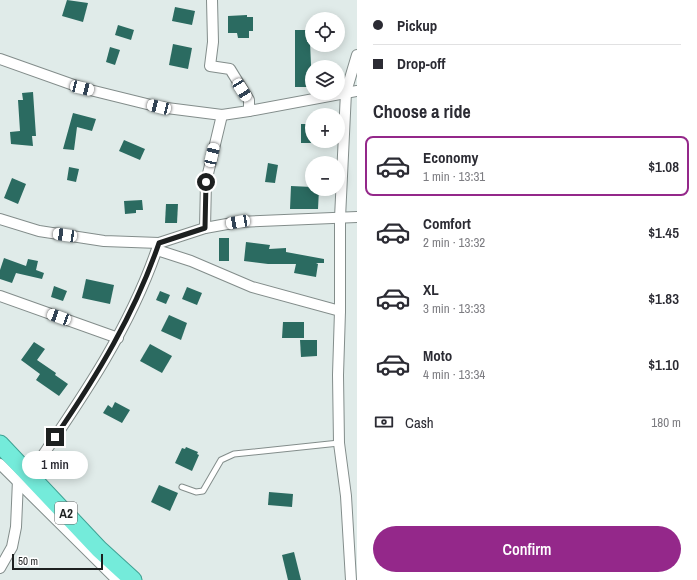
<!DOCTYPE html>
<meta charset="utf-8">
<style>
body{margin:0;font-family:"Archivo Narrow",sans-serif;background:#f2f2f3;color:#2b2b33;height:100vh;display:flex;flex-direction:column;font-size:15px;white-space:nowrap}
*{box-sizing:border-box;margin:0}
p{font-size:13px;color:#7c7c81}
.icon{flex:none;width:22px;height:22px;fill:none;stroke:currentColor;stroke-width:2;stroke-linecap:round;stroke-linejoin:round}
.map{position:relative;flex:1;overflow:hidden}
.panel{display:flex;flex-direction:column;background:#fff;width:340px}
.panel>*{flex:none}
.top-card{display:grid;align-content:center;height:88px;padding:0 16px;background:#fff}
.tools{position:absolute;left:305px;top:12px;display:grid;gap:8px}
.tools a{display:grid;place-items:center;width:40px;height:40px;border-radius:50%;background:#fff;box-shadow:0 2px 10px #0003;font-size:20px}
.scale{position:absolute;left:12px;bottom:10px;width:91px;box-sizing:border-box;padding-left:4px;border:2px solid #1d2020;border-top:0;font-size:11px;line-height:14px;white-space:nowrap;color:#1d2020;-webkit-text-stroke:3px #fff;paint-order:stroke}
.end{position:absolute;width:18px;height:18px;margin:-9px;border:5px solid #1d2020;background:#fff;box-shadow:0 0 0 2px #fff}
.from{border-radius:50%}
.bubble{position:absolute;height:28px;border-radius:14px;background:#fff;box-shadow:0 2px 10px #0003;font-size:13px;font-weight:600;line-height:28px;text-align:center}
.car{position:absolute;width:12px;height:24px;margin:-12px -6px;border-radius:5px;box-shadow:0 0 3px 1px #0007;background:linear-gradient(#fff 24%,#345 0 40%,#fff 0 76%,#345 0 86%,#fff 0)}
.top-card b{display:flex;align-items:center;gap:14px;height:38px;font-size:15px}
.top-card b+b{border-top:1px solid #e1e1e2}
.top-card i{width:10px;height:10px;background:#2b2b33}
ul{padding:0;list-style:none}
li{display:flex;align-items:center;gap:12px;height:60px;margin:0 8px 6px;padding:0 8px;border:2px solid transparent;border-radius:8px}
li div{flex:1}
li b{display:block;font-size:15px}
li em{font-style:normal;font-weight:600}
li.current{border-color:#94288a}
li>.icon{width:36px;height:36px;stroke-width:1.5}
h2{padding:0 16px;font-size:18px;line-height:48px}
.pay{display:flex;align-items:center;gap:10px;height:44px;padding:0 16px;font-size:15px}
.pay p{margin-inline-start:auto}
.cta{display:flex;gap:8px;margin-top:auto;padding:8px 16px}
.cta a{flex:1;height:46px;border-radius:24px;background:#94288a;color:#fff;font-size:16px;font-weight:600;line-height:46px;text-align:center}
main{display:flex;flex:1;min-height:0}
.map>svg:first-child{display:block}
.building{fill:#2b6b61}
.lines{fill:none;stroke-linecap:round;stroke-linejoin:round}
.service-casing{stroke:#838d8b;stroke-width:7}
.minor-casing{stroke:#838d8b;stroke-width:12}
.trunk-casing{stroke:#3fa193;stroke-width:19}
.service{stroke:#fff;stroke-width:5}
.minor{stroke:#fff;stroke-width:10}
.trunk{stroke:#74ebda;stroke-width:17}
.route{stroke:#1d2020;stroke-width:5}
.labels{text-anchor:middle;dominant-baseline:central;stroke-width:4;stroke-linejoin:round;paint-order:stroke}
.shield{fill:#fff;stroke:#616363;stroke-width:1}
.shield-label{font-size:13px;font-weight:bold;fill:#1d2020}
</style>
<main>
<div class="map">
<svg width="357" height="580" viewBox="0 0 357 580">
<rect width="100%" height="100%" fill="#e0ebe9"/>
<g class="building">
<polygon points="67,0 88,3 83,22 62,16"/>
<polygon points="175,7 195,11 192,25 172,21"/>
<polygon points="247,15 247,17 253,17 253,31 249,31 249,38 238,38 237,33 228,33 228,16"/>
<polygon points="118,25 134,30 131,40 115,35"/>
<polygon points="295,30 307,30 307,42 310,42 312,87 295,87"/>
<polygon points="173,44 192,48 188,69 169,65"/>
<polygon points="110,47 120,50 115,65 106,62"/>
<polygon points="33,92 36,136 32,136 33,146 11,144 10,132 20,131 18,100 23,100 22,93"/>
<polygon points="73,113 96,119 92,131 77,127 74,150 63,149"/>
<rect x="301" y="124" width="11" height="19"/>
<polygon points="124,140 145,149 140,160 119,151"/>
<polygon points="268,163 278,165 275,183 265,182"/>
<polygon points="69,167 79,169 76,182 67,180"/>
<polygon points="12,178 26,184 18,204 4,198"/>
<polygon points="291,186 312,187 312,189 319,189 318,209 290,209"/>
<polygon points="142,200 143,210 136,210 136,213 125,214 124,201"/>
<polygon points="166,204 178,204 177,223 165,223"/>
<rect x="219" y="238" width="10" height="23"/>
<polygon points="246,242 270,245 269,249 286,248 286,252 324,259 324,263 316,263 318,264 316,277 294,273 296,264 268,264 244,261"/>
<polygon points="4,258 26,266 28,259 38,261 36,270 44,273 42,279 16,273 12,283 0,279 0,270"/>
<polygon points="86,279 114,285 110,304 82,298"/>
<polygon points="54,286 67,291 63,301 51,297"/>
<polygon points="187,287 202,293 197,305 182,299"/>
<polygon points="160,291 170,295 166,304 156,300"/>
<polygon points="169,315 187,323 181,340 161,331"/>
<polygon points="283,322 304,322 304,338 282,338"/>
<polygon points="300,340 317,340 317,356 301,357"/>
<polygon points="34,342 45,349 37,360 56,373 55,375 68,384 59,396 36,380 40,374 21,360"/>
<polygon points="150,344 172,356 162,373 140,361"/>
<polygon points="115,402 130,410 122,423 103,413 108,405 112,408"/>
<polygon points="186,447 198,452 197,454 199,455 192,471 175,463 182,448 185,449"/>
<polygon points="159,485 178,493 170,511 151,502"/>
<polygon points="269,492 293,494 292,507 268,505"/>
<polygon points="294,552 301,580 288,580 282,555"/>
</g>
<g class="lines">
<g class="service-casing">
<polyline id="service" points="182,487 196,492 203,491 221,460 234,454 339,443"/>
</g>
<g class="minor-casing">
<g id="minor">
<polyline points="212,0 213,42 210,66 230,69 249,100 249,111"/>
<polyline points="0,59 82,88 159,107 222,115 249,111 357,91"/>
<polyline points="0,219 39,231 104,241 159,243 205,228 238,222 357,217"/>
<polyline points="205,228 206,182 222,115"/>
<polyline points="157,250 191,261 252,287 340,311"/>
<polyline points="0,296 118,338"/>
<polyline points="0,464 117,580"/>
<path d="M30,474C80,401 131,328 159,243"/>
<polyline points="0,568 12,547 16,527 18,480"/>
<polyline points="351,580 346,496 339,443 338,375 340,311 340,218 346,92 357,55"/>
</g>
</g>
<g class="trunk-casing">
<polyline id="trunk" points="0,444 99,549 133,580"/>
</g>
<use href="#service" class="service"/>
<use href="#minor" class="minor"/>
<use href="#trunk" class="trunk"/>
</g>
<g class="lines">
<path class="route" d="M55,437C97,376 135,313 159,243L205,228L206,182"/>
</g>
<g class="labels">
<rect class="shield" x="55" y="502" width="22" height="22" rx="3"/>
<g class="shield-label">
<text x="66" y="513">A2</text>
</g>
</g>
</svg>
<div class="tools">
<a><svg class="icon" aria-label="locate" viewBox="0 0 24 24"><circle cx="12" cy="12" r="6"/><path d="M12 2v4M12 18v4M2 12h4M18 12h4"/></svg></a>
<a><svg class="icon" aria-label="layers" viewBox="0 0 24 24"><path d="M12 4l9 5-9 5-9-5zM3 14l9 5 9-5"/></svg></a>
<a>+</a>
<a>−</a>
</div>
<div class="scale">50 m</div>
<i class="end from" style="left:206px;top:182px"></i>
<i class="end" style="left:55px;top:437px"></i>
<div class="bubble" style="left:22px;top:451px;width:66px">1 min</div>
<i class="car" style="left:82px;top:88px;rotate:104deg"></i>
<i class="car" style="left:242px;top:90px;rotate:148deg"></i>
<i class="car" style="left:159px;top:107px;rotate:284deg"></i>
<i class="car" style="left:212px;top:155px;rotate:13deg"></i>
<i class="car" style="left:238px;top:222px;rotate:260deg"></i>
<i class="car" style="left:65px;top:235px;rotate:278deg"></i>
<i class="car" style="left:59px;top:317px;rotate:290deg"></i>
</div>
<section class="panel">
<div class="top-card">
<b><i class="from"></i>Pickup</b>
<b><i></i>Drop-off</b>
</div>
<h2>Choose a ride</h2>
<ul>
<li class="current"><svg class="icon" aria-label="car" viewBox="0 0 24 24"><path d="M5 17H2v-5l4-1 3-4h7l3 4 3 1v5h-3M9 17h6M6 11h13"/><circle cx="7" cy="17" r="2"/><circle cx="17" cy="17" r="2"/></svg><div><b>Economy</b><p>1 min · 13:31</p></div><em>$1.08</em></li>
<li><svg class="icon" aria-label="car" viewBox="0 0 24 24"><path d="M5 17H2v-5l4-1 3-4h7l3 4 3 1v5h-3M9 17h6M6 11h13"/><circle cx="7" cy="17" r="2"/><circle cx="17" cy="17" r="2"/></svg><div><b>Comfort</b><p>2 min · 13:32</p></div><em>$1.45</em></li>
<li><svg class="icon" aria-label="car" viewBox="0 0 24 24"><path d="M5 17H2v-5l4-1 3-4h7l3 4 3 1v5h-3M9 17h6M6 11h13"/><circle cx="7" cy="17" r="2"/><circle cx="17" cy="17" r="2"/></svg><div><b>XL</b><p>3 min · 13:33</p></div><em>$1.83</em></li>
<li><svg class="icon" aria-label="car" viewBox="0 0 24 24"><path d="M5 17H2v-5l4-1 3-4h7l3 4 3 1v5h-3M9 17h6M6 11h13"/><circle cx="7" cy="17" r="2"/><circle cx="17" cy="17" r="2"/></svg><div><b>Moto</b><p>4 min · 13:34</p></div><em>$1.10</em></li>
</ul>
<div class="pay"><svg class="icon" aria-label="cash" viewBox="0 0 24 24"><path d="M3 7h18v10H3z"/><circle cx="12" cy="12" r="2"/></svg>Cash<p>180 m</p></div>
<div class="cta"><a>Confirm</a></div>
</section>
</main>
